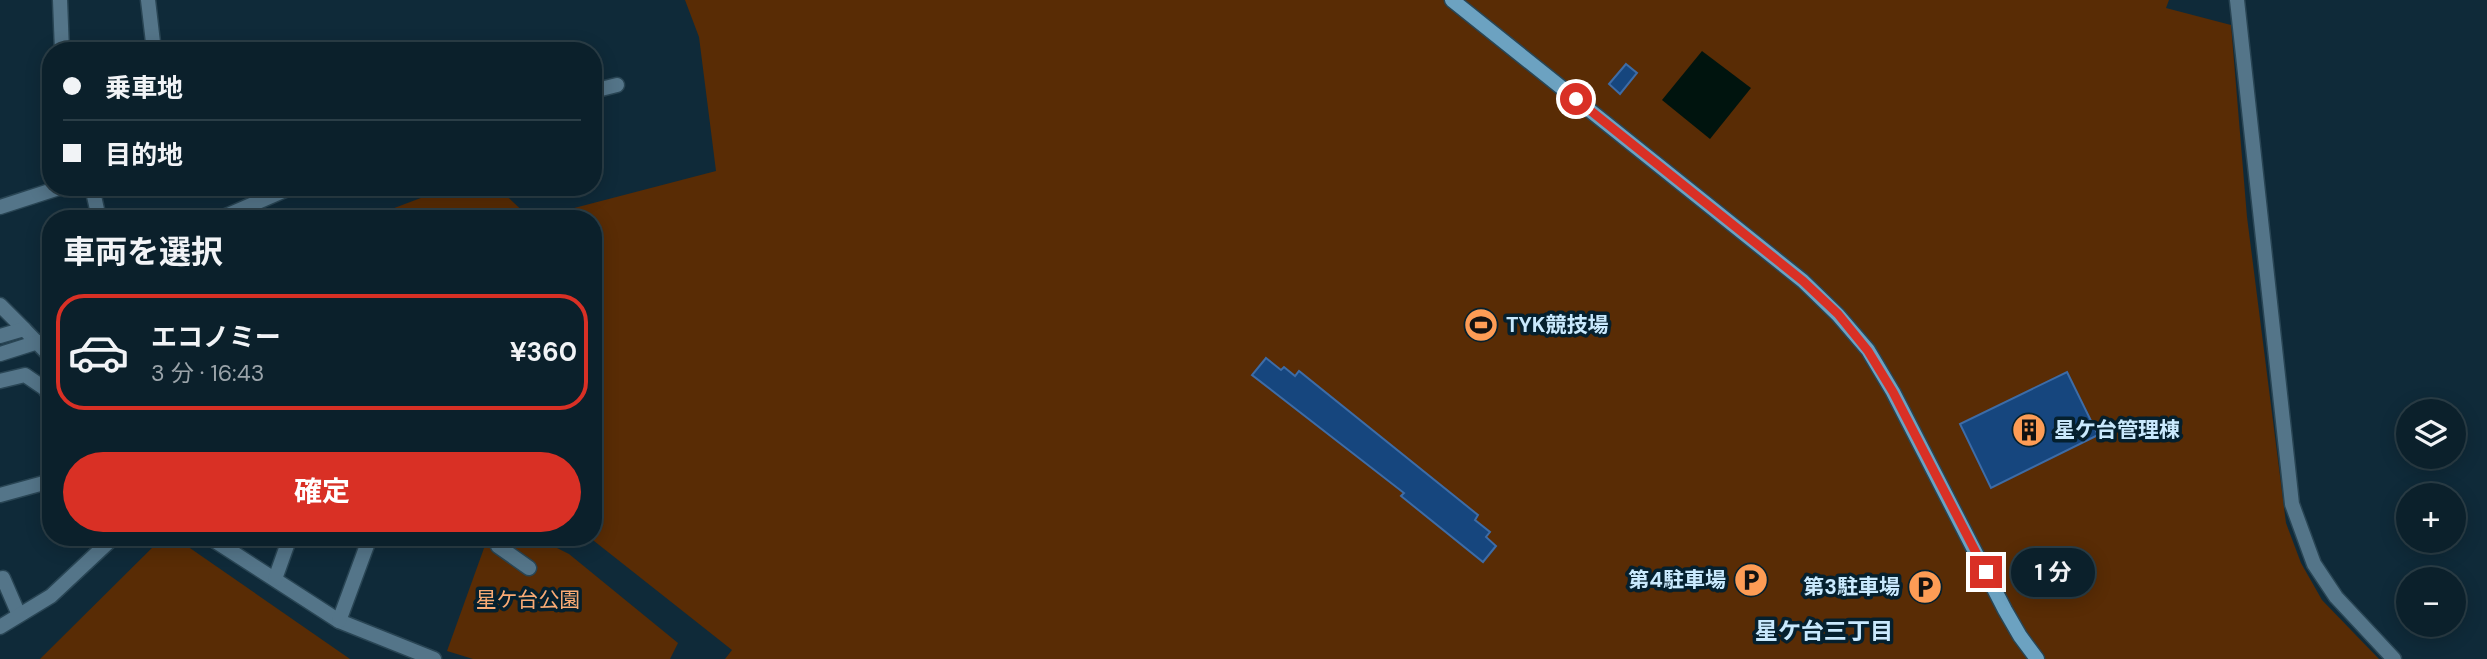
<!DOCTYPE html>
<html lang="ja">
<meta charset="utf-8">
<style>
body{margin:0;font-family:"DM Sans","Noto Sans JP",sans-serif;background:#192d37;color:#f1f3f6;height:100vh;display:flex;flex-direction:column;font-size:26px;white-space:nowrap}
*{box-sizing:border-box;margin:0}
p{font-size:23px;color:#9aa3a9}
.icon{flex:none;width:38px;height:38px;fill:none;stroke:currentColor;stroke-width:2;stroke-linecap:round;stroke-linejoin:round}
.map{position:relative;flex:1;overflow:hidden}
.details{position:absolute;left:42px;top:210px;width:560px;height:336px;display:flex;flex-direction:column;background:#0b202b;border-radius:28px;box-shadow:0 4px 18px #0003,0 0 0 2px #2b3e47}
.details>*{flex:none}
.top-card{position:absolute;left:42px;top:42px;width:560px;height:154px;border-radius:28px;box-shadow:0 4px 18px #0003,0 0 0 2px #2b3e47;display:grid;align-content:center;height:154px;padding:0 21px;background:#0b202b}
.controls{position:absolute;left:2396px;top:399px;display:grid;gap:14px}
.controls a{display:grid;place-items:center;width:70px;height:70px;border-radius:50%;background:#0b202b;box-shadow:0 4px 18px #0003,0 0 0 2px #2b3e47;font-size:35px}
.end{position:absolute;width:32px;height:32px;margin:-16px;border:9px solid #d93025;background:#fff;box-shadow:0 0 0 4px #fff}
.from{border-radius:50%}
.bubble{position:absolute;height:49px;border-radius:24px;background:#0b202b;box-shadow:0 4px 18px #0003,0 0 0 2px #2b3e47;font-size:23px;font-weight:700;line-height:49px;text-align:center}
.top-card b{display:flex;align-items:center;gap:24px;height:66px;font-size:26px}
.top-card b+b{border-top:2px solid #2b3e47}
.top-card i{width:18px;height:18px;background:#f1f3f6}
ul{padding:0;list-style:none}
li{display:flex;align-items:center;gap:21px;height:116px;margin:0 14px 10px;padding:0 7px;border:4px solid transparent;border-radius:28px}
li div{flex:1}
li b{display:block;font-size:26px}
li em{font-style:normal;font-weight:700}
li.active{border-color:#d93025}
li>.icon{width:63px;height:63px;stroke-width:1.5}
h2{padding:0 21px;font-size:32px;line-height:84px}
.action{display:flex;gap:14px;margin-top:auto;padding:14px 21px}
.action a{flex:1;height:80px;border-radius:42px;background:#d93025;color:#fff;font-size:28px;font-weight:700;line-height:80px;text-align:center}
.map>svg:first-child{display:block}
.green{fill:#592c05}
.water{fill:#00140e}
.building{fill:#16467e;stroke:#3d6ca7;stroke-width:2}
.lines{fill:none;stroke-linecap:round;stroke-linejoin:round}
.street-casing{stroke:#294554;stroke-width:17}
.secondary-casing{stroke:#294554;stroke-width:17}
.street{stroke:#547589;stroke-width:14}
.secondary{stroke:#6ca2c1;stroke-width:14}
.route{stroke:#d93025;stroke-width:9}
.labels{text-anchor:middle;dominant-baseline:central;stroke-width:7;stroke-linejoin:round;paint-order:stroke}
.poi-label{font-size:21px;font-weight:bold;fill:#c9e9fd;stroke:#05202e;text-anchor:start}
.park-label{font-size:21px;fill:#f9ab75;stroke:#05202e}
.neighbourhood-label{font-size:23px;font-weight:bold;fill:#c9e9fd;stroke:#05202e}
</style>
<div class="map">
<svg width="2487" height="659" viewBox="0 0 2487 659">
<rect width="100%" height="100%" fill="#0f2a39"/>
<g class="green">
<polygon points="685,0 2169,0 2166,8 2231,25 2247,217 2286,523 2301,563 2322,600 2379,659 725,659 732,650 589,537 593,537 593,219 532,219 716,171 699,37"/>
<polygon points="450,187 497,187 531,219 365,219"/>
<polygon points="163,537 174,537 350,659 40,659"/>
<polygon points="488,537 535,537 569,554 678,643 670,659 473,659 447,651"/>
</g>
<polygon class="water" points="1702,51 1751,88 1710,139 1662,100"/>
<g class="building">
<polygon points="1626,64 1637,73 1620,94 1609,84"/>
<polygon points="1266,358 1281,370 1284,367 1295,376 1299,371 1478,515 1475,520 1490,532 1486,537 1496,546 1483,562 1401,496 1404,493 1252,375"/>
<polygon points="2067,372 2098,435 1991,488 1960,424"/>
</g>
<g class="lines">
<g class="street-casing">
<g id="street">
<polyline points="60,0 62,51"/>
<polyline points="148,0 154,51"/>
<polyline points="2237,0 2292,504 2314,564 2336,597 2394,659"/>
<polyline points="593,91 617,85"/>
<polyline points="92,187 98,214 104,219"/>
<polyline points="0,207 62,187"/>
<polyline points="219,219 292,187"/>
<polyline points="0,305 24,329"/>
<polyline points="0,336 24,329 51,357"/>
<polyline points="0,354 38,342"/>
<polyline points="0,381 25,375 44,388 51,397"/>
<polyline points="0,495 51,481"/>
<polyline points="209,537 339,621 434,659"/>
<polyline points="495,537 498,546 529,568"/>
<polyline points="0,579 3,578 19,615"/>
<polyline points="275,579 290,537"/>
<polyline points="339,621 370,537"/>
<polyline points="0,627 51,596 114,537"/>
</g>
</g>
<g class="secondary-casing">
<polyline id="secondary" points="1452,0 1803,281 1838,315 1868,350 1893,392 2005,610 2020,636 2037,659"/>
</g>
<use href="#street" class="street"/>
<use href="#secondary" class="secondary"/>
</g>
<g class="lines">
<polyline class="route" points="1576,99 1803,281 1838,314 1868,351 1893,392 1986,572"/>
</g>
<defs>
<g id="stadium-disc" transform="scale(1.75)"><circle r="9.5" fill="#fd9c55" stroke="#05202e"/><path d="M0-5a6.5 5 0 1 0 0 10a6.5 5 0 1 0 0-10ZM-3.5-1.8h7v3.6h-7Z" fill="#111"/></g>
<g id="building-disc" transform="scale(1.75)"><circle r="9.5" fill="#fd9c55" stroke="#05202e"/><path d="M-4-6H4V6H1V3H-1V6H-4ZM-2.5-4.3h1.7v1.8h-1.7ZM.8-4.3h1.7v1.8H.8ZM-2.5-1h1.7V.8h-1.7ZM.8-1h1.7V.8H.8Z" fill="#111"/></g>
<g id="parking-disc" transform="scale(1.75)"><circle r="9.5" fill="#fd9c55" stroke="#05202e"/><path d="M-3.5-5.5H1a3.5 3.5 0 0 1 0 7H-1V5.5H-3.5ZM-1-3.4V-.6H.8a1.4 1.4 0 0 0 0-2.8Z" fill="#111"/></g>
</defs>
<g fill-rule="evenodd">
<use href="#stadium-disc" x="1481" y="325"/>
<use href="#building-disc" x="2029" y="430"/>
<use href="#parking-disc" x="1751" y="580"/>
<use href="#parking-disc" x="1925" y="587"/>
</g>
<g class="labels">
<g class="poi-label">
<text x="1506" y="325">TYK競技場</text>
<text x="2054" y="430">星ケ台管理棟</text>
<text x="1726" y="580" text-anchor="end">第4駐車場</text>
<text x="1900" y="587" text-anchor="end">第3駐車場</text>
</g>
<g class="park-label">
<text x="528" y="600">星ケ台公園</text>
</g>
<g class="neighbourhood-label">
<text x="1824" y="631">星ケ台三丁目</text>
</g>
</g>
</svg>
<div class="controls">
<a><svg class="icon" aria-label="layers" viewBox="0 0 24 24"><path d="M12 4l9 5-9 5-9-5zM3 14l9 5 9-5"/></svg></a>
<a>+</a>
<a>−</a>
</div>
<i class="end from" style="left:1576px;top:99px"></i>
<i class="end" style="left:1986px;top:572px"></i>
<div class="bubble" style="left:2011px;top:548px;width:84px">1 分</div>
<div class="top-card">
<b><i class="from"></i>乗車地</b>
<b><i></i>目的地</b>
</div>
<section class="details">
<h2>車両を選択</h2>
<ul>
<li class="active"><svg class="icon" aria-label="car" viewBox="0 0 24 24"><path d="M5 17H2v-5l4-1 3-4h7l3 4 3 1v5h-3M9 17h6M6 11h13"/><circle cx="7" cy="17" r="2"/><circle cx="17" cy="17" r="2"/></svg><div><b>エコノミー</b><p>3 分 · 16:43</p></div><em>¥360</em></li>
</ul>
<div class="action"><a>確定</a></div>
</section>
</div>
